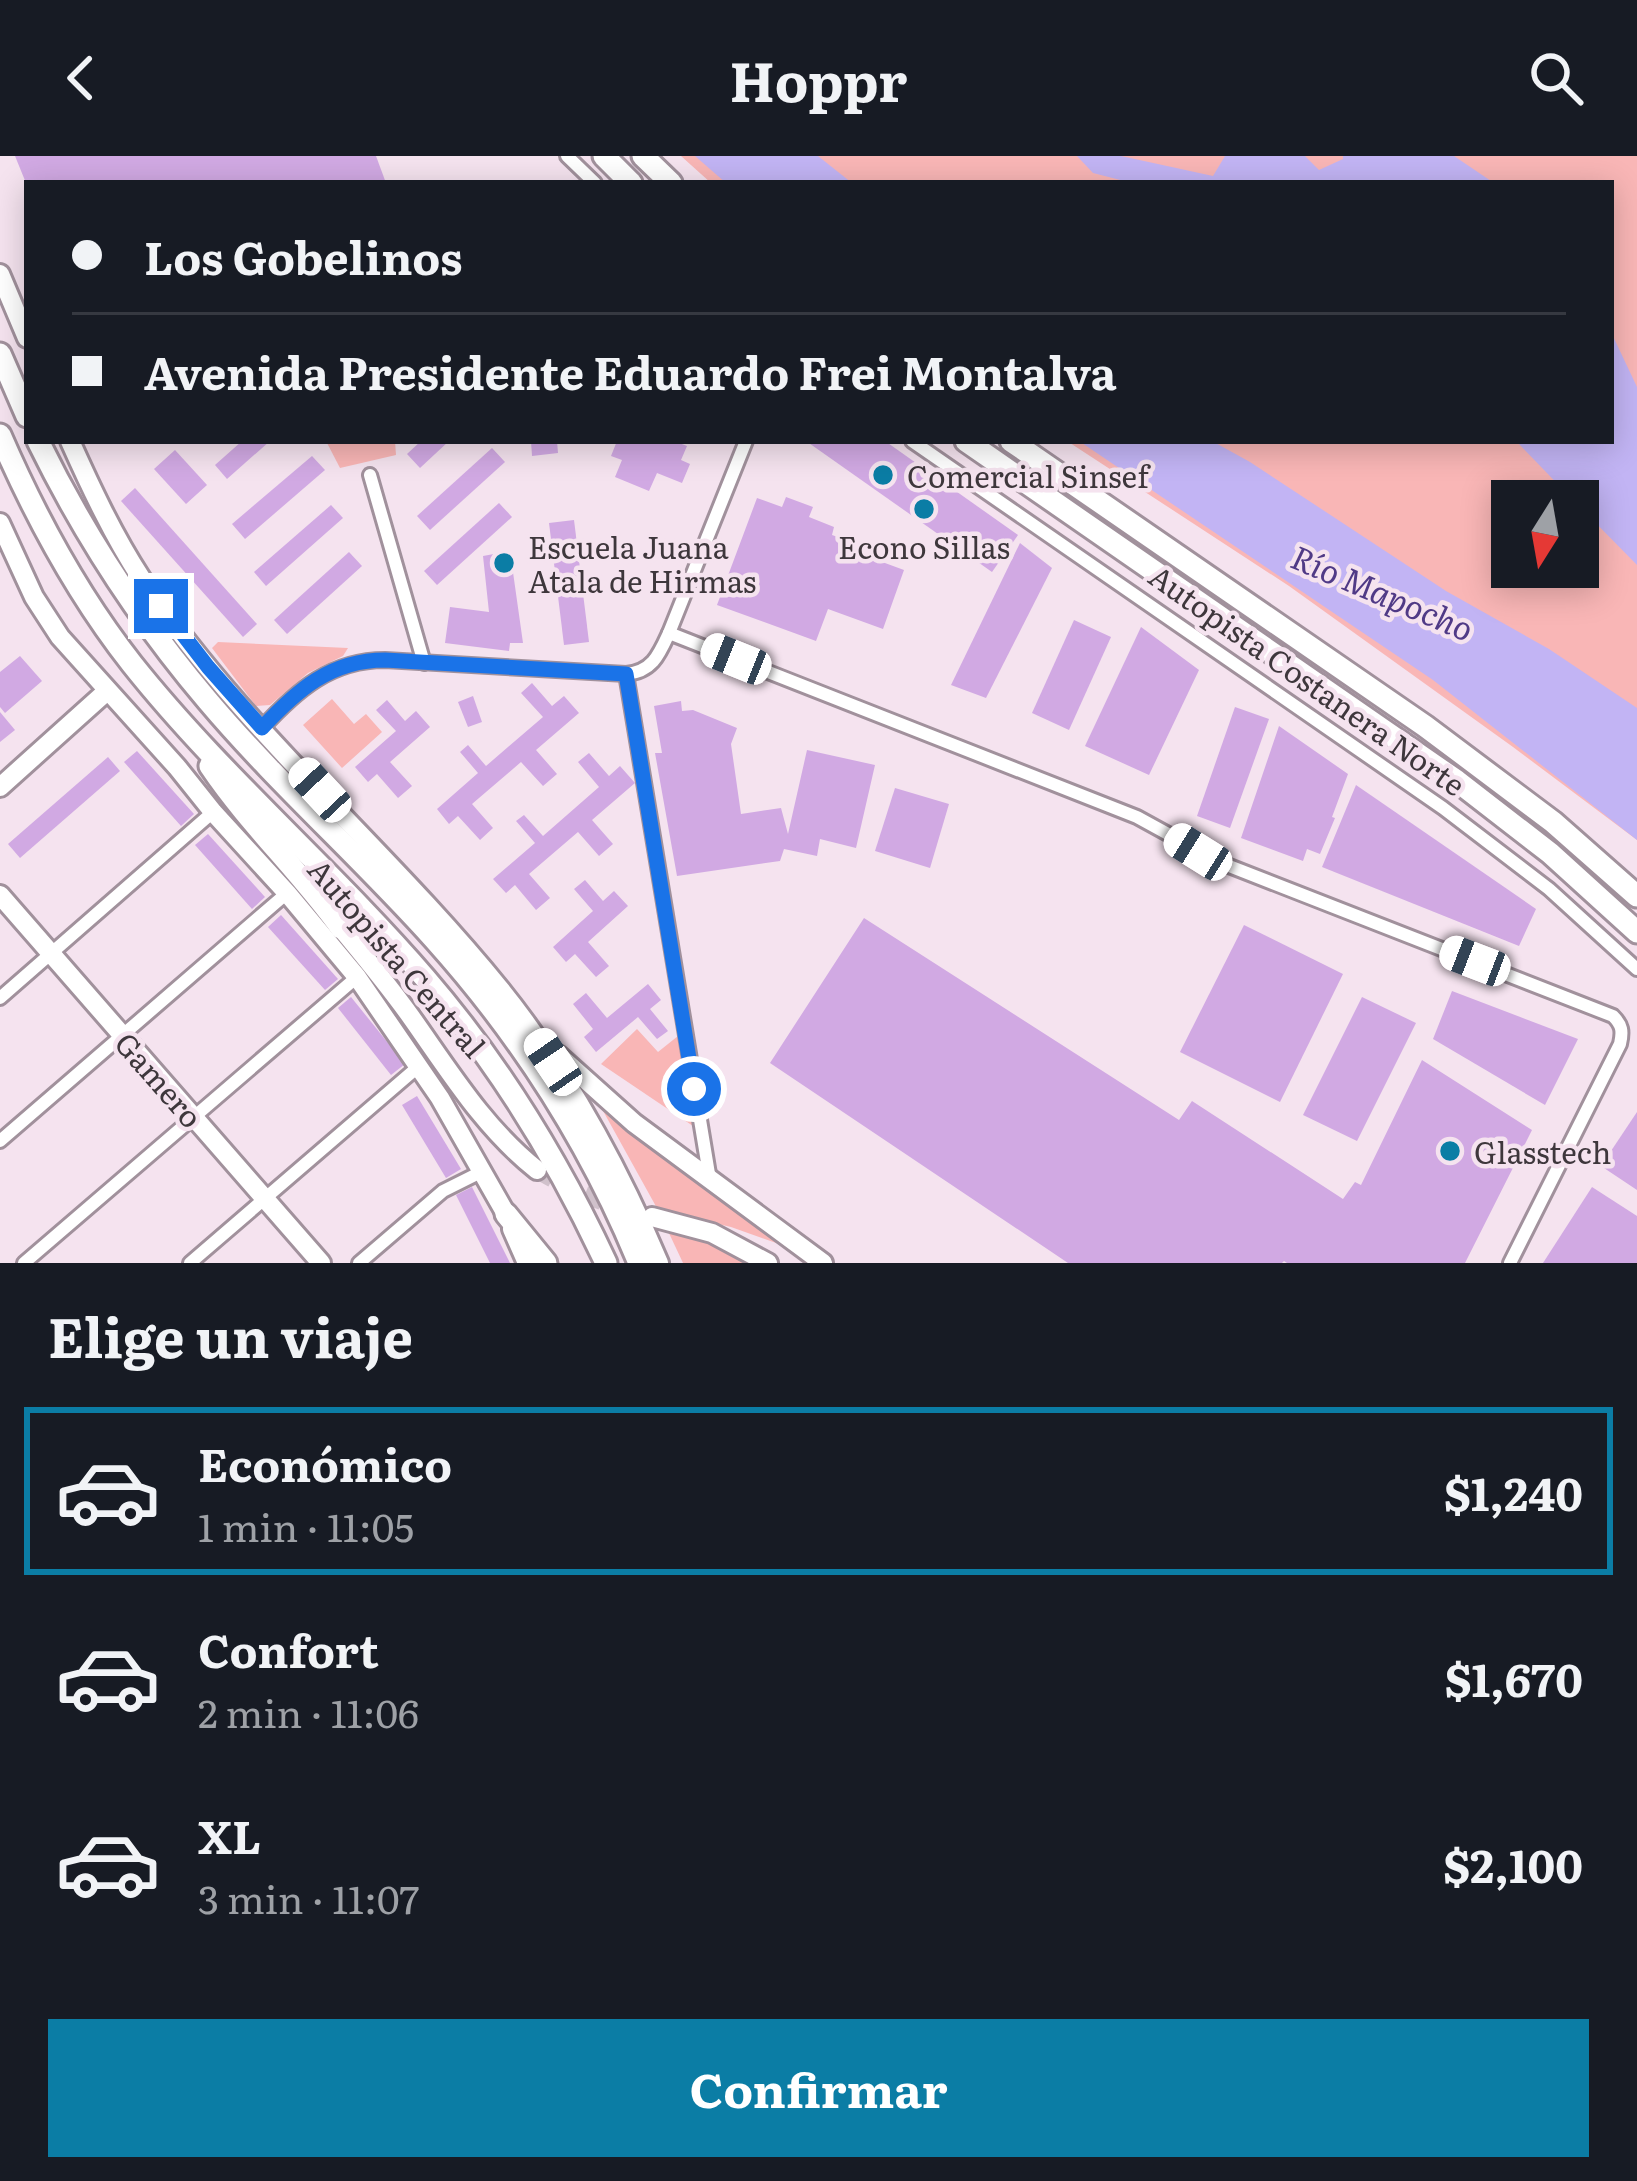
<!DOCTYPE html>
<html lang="es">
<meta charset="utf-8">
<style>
body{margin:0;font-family:Literata,serif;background:#20242c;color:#f1f3f6;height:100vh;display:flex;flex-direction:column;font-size:45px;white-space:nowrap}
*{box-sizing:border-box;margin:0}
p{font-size:39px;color:#9ea1a6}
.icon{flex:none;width:66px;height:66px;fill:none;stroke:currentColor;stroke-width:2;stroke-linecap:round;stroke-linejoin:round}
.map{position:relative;height:1107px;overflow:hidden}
.panel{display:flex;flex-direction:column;background:#171b24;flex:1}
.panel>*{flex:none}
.guide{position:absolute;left:24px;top:24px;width:1590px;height:264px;border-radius:0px;box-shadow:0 6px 30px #0003;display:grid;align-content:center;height:264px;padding:0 48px;background:#171b24}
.needle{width:78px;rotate:191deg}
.buttons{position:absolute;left:1491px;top:324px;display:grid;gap:24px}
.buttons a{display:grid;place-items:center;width:108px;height:108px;border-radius:0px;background:#171b24;box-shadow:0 6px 30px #0003;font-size:60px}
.end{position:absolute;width:54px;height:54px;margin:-27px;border:15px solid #1a73e8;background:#fff;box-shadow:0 0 0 6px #fff}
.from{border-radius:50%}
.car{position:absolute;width:36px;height:72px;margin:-36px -18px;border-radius:15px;box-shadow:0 0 9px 3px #0007;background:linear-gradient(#fff 24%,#345 0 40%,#fff 0 76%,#345 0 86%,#fff 0)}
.guide b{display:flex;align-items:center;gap:42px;height:114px;font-size:45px}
.guide b+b{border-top:3px solid #363941}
.guide i{width:30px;height:30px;background:#f1f3f6}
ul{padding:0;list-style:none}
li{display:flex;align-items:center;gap:36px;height:168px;margin:0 24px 18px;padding:0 24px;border:6px solid transparent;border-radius:0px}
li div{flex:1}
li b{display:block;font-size:45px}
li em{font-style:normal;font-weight:700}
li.active{border-color:#0b7da5}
li>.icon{width:108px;height:108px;stroke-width:1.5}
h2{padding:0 48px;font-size:54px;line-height:144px}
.primary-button{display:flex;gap:24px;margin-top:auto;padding:24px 48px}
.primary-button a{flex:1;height:138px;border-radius:0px;background:#0b7da5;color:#fff;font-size:48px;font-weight:700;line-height:138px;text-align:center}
header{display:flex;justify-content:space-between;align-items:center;height:156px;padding:0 48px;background:#171b24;font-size:54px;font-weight:700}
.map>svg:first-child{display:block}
.green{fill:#f9b6b6;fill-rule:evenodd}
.water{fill:#c2b4f4}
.building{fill:#d1a9e3}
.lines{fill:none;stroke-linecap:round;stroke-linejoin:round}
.secondary-tunnel{stroke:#d0c1cb;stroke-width:18;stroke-dasharray:18 9;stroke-linecap:butt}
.street-casing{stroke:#a1919c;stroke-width:18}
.secondary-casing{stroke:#a1919c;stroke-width:24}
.primary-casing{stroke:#a1919c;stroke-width:24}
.highway-casing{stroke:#a1919c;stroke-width:27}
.street{stroke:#fff;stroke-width:12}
.secondary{stroke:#fff;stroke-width:18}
.primary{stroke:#fff;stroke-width:18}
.highway{stroke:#fff;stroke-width:21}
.route{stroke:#1a73e8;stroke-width:15}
.poi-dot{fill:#0b7da5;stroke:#f5e3ef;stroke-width:4.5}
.labels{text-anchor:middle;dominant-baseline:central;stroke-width:9;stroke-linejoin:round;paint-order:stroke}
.poi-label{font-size:30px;fill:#3e373c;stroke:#f5e3ef;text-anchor:start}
.street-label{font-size:30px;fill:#3e373c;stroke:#f5e3ef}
.water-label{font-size:33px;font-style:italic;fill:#503a86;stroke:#f5e3ef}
</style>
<header><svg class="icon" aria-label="back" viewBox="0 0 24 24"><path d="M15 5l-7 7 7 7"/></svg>Hoppr<svg class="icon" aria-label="search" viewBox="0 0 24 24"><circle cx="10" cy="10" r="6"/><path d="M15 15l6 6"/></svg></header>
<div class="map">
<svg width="1637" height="1107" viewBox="0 0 1637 1107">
<rect width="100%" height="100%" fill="#f5e3ef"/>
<g class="green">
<path d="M681,0H1637V684L1513,591L1289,430L1067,285H1611V27H711ZM1512,345H1578V411H1512Z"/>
<polygon points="326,285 395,285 396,299 340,312"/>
<polygon points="218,486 348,492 343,500 308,517 270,549 256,550 212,492"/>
<polygon points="332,543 354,568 366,558 382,576 342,612 303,569"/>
<polygon points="637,873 658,896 678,880 693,970 601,908"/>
<polygon points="602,953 796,1094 731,1071 658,1054"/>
<path d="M668,1075C699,1077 726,1092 752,1107H683Z"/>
</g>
<g class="water">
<polygon points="695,0 818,0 852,27 726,27"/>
<polygon points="1077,0 1121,0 1213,20 1225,0 1305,0 1319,14 1343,3 1343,0 1454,0 1494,27 1132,27 1093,17"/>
<polygon points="1611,176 1637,231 1637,409 1578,349 1578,345 1574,345 1516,285 1611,285"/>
<polygon points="1079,285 1212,285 1250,306 1446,435 1549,493 1637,552 1637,684 1433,524"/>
</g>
<g class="building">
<polygon points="15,0 376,0 386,27 26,27"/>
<polygon points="242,285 270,285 227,323 215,309"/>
<polygon points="421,285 449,285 420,312 407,298"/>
<polygon points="531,285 557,285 558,297 532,300"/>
<polygon points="617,285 674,285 687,290 681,304 690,308 682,327 657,317 649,335 615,321 622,304 611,300"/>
<polygon points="806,285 885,285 1018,379 992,416"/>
<polygon points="492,292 505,306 430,374 417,360"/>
<polygon points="175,294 207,329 186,348 154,313"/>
<polygon points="312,300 325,314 245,383 232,368"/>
<polygon points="135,332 257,468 243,481 121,345"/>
<polygon points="786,341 813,351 809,361 834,371 832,379 858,388 855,396 904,414 883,473 828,453 816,485 717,449 757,342 782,351"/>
<polygon points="499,347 512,361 437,429 424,415"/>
<polygon points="331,349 343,362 266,430 254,416"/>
<polygon points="574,364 589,486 564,489 549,367"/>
<polygon points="1020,387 1052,412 986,542 951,529"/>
<polygon points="510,395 523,487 510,487 509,495 445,487 450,451 489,456 483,400"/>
<polygon points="349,396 362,410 287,478 274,464"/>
<polygon points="1074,464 1111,481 1069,574 1032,557"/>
<polygon points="1141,471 1199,514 1149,619 1085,590"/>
<polygon points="20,500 42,525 5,557 0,551 0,516"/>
<polygon points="532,527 552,550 564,540 579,557 536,594 557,618 543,630 521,606 472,648 493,672 480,684 458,660 449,668 437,653 478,617 460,596 468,589 486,610 543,561 521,537"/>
<polygon points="473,540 482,566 468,571 458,546"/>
<polygon points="387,544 405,565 416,555 430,571 390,606 412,630 398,642 377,618 368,626 355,611 396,575 376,554"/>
<polygon points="681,545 682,555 693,554 737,572 731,588 741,658 781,652 788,678 807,594 875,609 856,692 820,683 817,700 784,693 780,705 677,720 655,597 662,597 654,550"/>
<polygon points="1235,551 1269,563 1230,672 1197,660"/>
<polygon points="0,556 15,574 0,586"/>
<polygon points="1279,570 1348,618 1332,661 1335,662 1320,698 1307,693 1303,705 1241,682"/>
<polygon points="137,595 194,658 181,670 124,606"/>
<polygon points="589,597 609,620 620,610 635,627 592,664 613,688 599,700 578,676 529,718 550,742 536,754 515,729 506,737 493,723 535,687 516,665 524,659 543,680 599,631 578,606"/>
<polygon points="108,601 120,615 20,702 8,688"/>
<polygon points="1356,629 1536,753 1519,790 1322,711"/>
<polygon points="895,632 949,648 930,712 875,695"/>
<polygon points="208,678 265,741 252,753 195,689"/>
<polygon points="585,724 603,745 614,735 628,750 588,786 609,810 596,821 575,798 566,806 553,791 593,755 574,733"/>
<polygon points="281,759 338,823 325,834 268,771"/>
<polygon points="864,762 1179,964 1192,945 1343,1043 1355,1026 1361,1029 1422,904 1532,974 1465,1107 1287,1107 1284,1105 1282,1107 1068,1107 770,907"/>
<polygon points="1244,769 1343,818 1280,946 1180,896"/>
<polygon points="648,828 661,844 650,853 668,875 657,883 638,861 596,896 584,881 593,873 573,848 586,837 607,862"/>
<polygon points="1452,835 1578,883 1545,949 1433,883"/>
<polygon points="351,841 405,908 391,919 338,852"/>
<polygon points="1362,841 1416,867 1357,985 1303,959"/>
<polygon points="417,940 461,1013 446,1022 402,949"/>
<polygon points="1637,956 1637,1034 1601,1010"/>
<polygon points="472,1031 510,1107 490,1107 456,1039"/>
<polygon points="1592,1031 1637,1060 1637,1107 1543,1107"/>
</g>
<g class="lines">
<polyline class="secondary-tunnel" points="537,1014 573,1034 620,1052"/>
<g class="street-casing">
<g id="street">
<polyline points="567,0 595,27"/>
<polyline points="912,285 1443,652 1549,733 1637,813"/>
<polyline points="370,319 424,507"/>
<path d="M669,477L1137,661L1219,706L1613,860C1622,869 1623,875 1620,888L1510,1107"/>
<polyline points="626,518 710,1024"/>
<path d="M262,572C297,534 331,504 385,504L626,518C652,516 659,499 669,477L746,285"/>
<polyline points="0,842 213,656"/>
<polyline points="0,985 287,737"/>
<polyline points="24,1107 357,821"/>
<polyline points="190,1107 419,910"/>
<polyline points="359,1107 443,1035 483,1015"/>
</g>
</g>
<g class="secondary-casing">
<g id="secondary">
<polyline points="0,118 27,182"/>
<path d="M70,285C91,332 113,379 141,422C242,574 386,692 500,833C566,915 618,1010 659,1107"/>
<polyline points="0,631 107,535"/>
<polyline points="0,739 321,1107"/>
<path d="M341,772C365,801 389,830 411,861C450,916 484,972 537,1014"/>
<polyline points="558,899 634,967 823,1107"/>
<polyline points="652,1061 712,1077 768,1107"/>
<polyline points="512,1073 527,1107"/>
</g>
</g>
<g class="primary-casing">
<polyline id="primary" points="0,367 34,441 60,481 177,611 213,656 287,737 357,821 440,942 506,1058"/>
</g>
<g class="highway-casing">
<g id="highway">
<polyline points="604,0 631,27"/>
<polyline points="643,0 671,27"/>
<polyline points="0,198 27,260"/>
<path d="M0,279C35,360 77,438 132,508C221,620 332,714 425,822C499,908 558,1004 606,1107"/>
<path d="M38,285C84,379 140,465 208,545C279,629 362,702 435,784C521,880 590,988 639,1107"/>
<polyline points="966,285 1457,625 1550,697 1637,776"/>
<polyline points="1011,285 1425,570 1553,666 1637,740"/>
<path d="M210,610C249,668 300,715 341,772"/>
<polyline points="506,1058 546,1107"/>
</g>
</g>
<use href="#street" class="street"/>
<use href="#secondary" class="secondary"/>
<use href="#primary" class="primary"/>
<use href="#highway" class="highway"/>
</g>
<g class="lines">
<path class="route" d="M161,450L208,511L262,572C297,534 331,504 385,504L626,518L694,933"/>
</g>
<g class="poi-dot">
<circle cx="883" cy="319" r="12"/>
<circle cx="924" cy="353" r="12"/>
<circle cx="504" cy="407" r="12"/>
<circle cx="1450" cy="995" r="12"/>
</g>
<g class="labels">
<g class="poi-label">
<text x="907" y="319">Comercial Sinsef</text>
<text x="528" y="390">Escuela Juana<tspan x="528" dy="34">Atala de Hirmas</tspan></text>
<text x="924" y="390" text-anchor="middle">Econo Sillas</text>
<text x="1474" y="995">Glasstech</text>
</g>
<g class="street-label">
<text transform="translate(1308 523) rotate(35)">Autopista Costanera Norte</text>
<text transform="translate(398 801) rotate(49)">Autopista Central</text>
<text transform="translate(160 923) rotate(49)">Gamero</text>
</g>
<g class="water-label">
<text transform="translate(1383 435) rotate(23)">Río Mapocho</text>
</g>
</g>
</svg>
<div class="buttons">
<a><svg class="needle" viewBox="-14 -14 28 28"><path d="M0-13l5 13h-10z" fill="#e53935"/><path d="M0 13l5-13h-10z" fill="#9ea1a6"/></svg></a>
</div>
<i class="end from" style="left:694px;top:933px"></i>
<i class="end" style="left:161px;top:450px"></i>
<i class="car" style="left:736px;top:503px;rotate:292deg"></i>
<i class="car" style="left:320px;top:634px;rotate:317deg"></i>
<i class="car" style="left:1198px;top:696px;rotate:302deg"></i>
<i class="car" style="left:1475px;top:805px;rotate:291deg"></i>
<i class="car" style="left:553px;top:906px;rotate:326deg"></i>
<div class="guide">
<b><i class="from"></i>Los Gobelinos</b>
<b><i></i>Avenida Presidente Eduardo Frei Montalva</b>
</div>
</div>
<section class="panel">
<h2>Elige un viaje</h2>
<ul>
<li class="active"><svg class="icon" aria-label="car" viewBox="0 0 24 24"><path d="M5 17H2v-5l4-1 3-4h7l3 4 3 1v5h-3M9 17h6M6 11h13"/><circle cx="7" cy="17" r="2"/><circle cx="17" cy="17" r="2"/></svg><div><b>Económico</b><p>1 min · 11:05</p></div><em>$1,240</em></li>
<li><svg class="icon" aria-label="car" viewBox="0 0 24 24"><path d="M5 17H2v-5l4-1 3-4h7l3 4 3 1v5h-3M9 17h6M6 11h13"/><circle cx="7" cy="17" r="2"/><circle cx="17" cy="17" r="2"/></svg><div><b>Confort</b><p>2 min · 11:06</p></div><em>$1,670</em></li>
<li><svg class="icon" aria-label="car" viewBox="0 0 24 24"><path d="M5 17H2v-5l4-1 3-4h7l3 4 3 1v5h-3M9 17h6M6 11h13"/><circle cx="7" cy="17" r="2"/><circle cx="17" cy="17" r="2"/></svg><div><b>XL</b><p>3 min · 11:07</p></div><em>$2,100</em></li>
</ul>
<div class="primary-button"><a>Confirmar</a></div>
</section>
